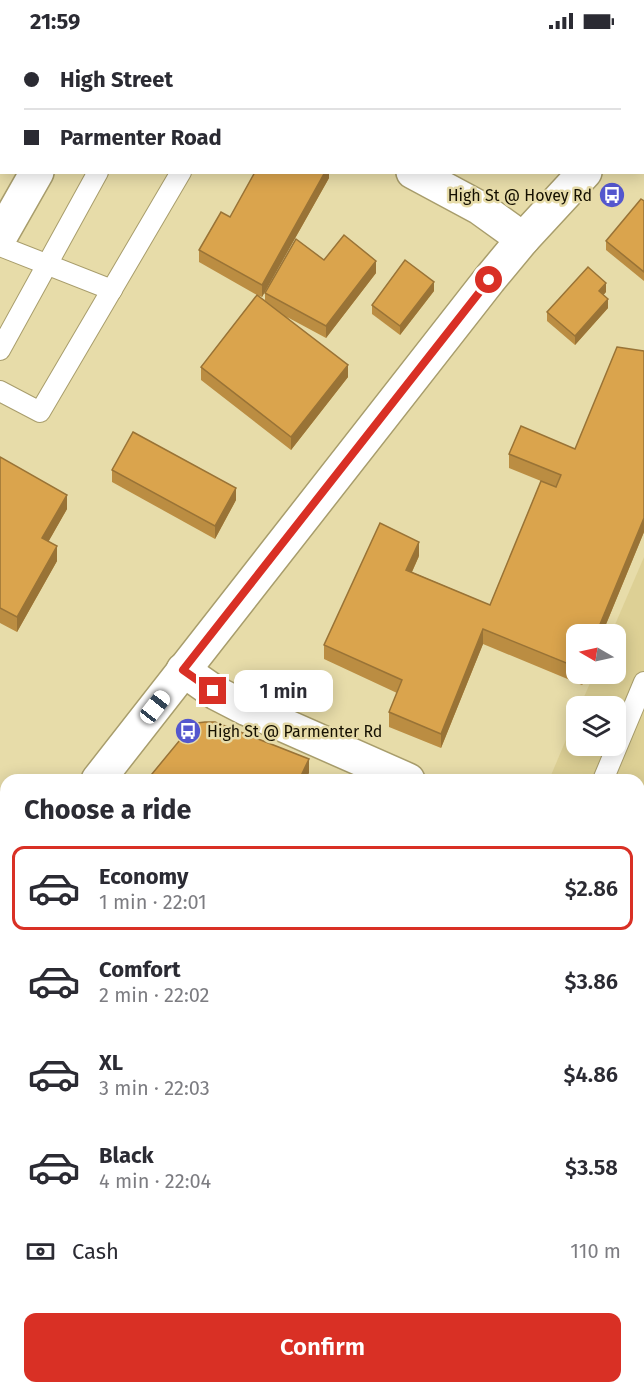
<!DOCTYPE html>
<meta charset="utf-8">
<style>
body{margin:0;font-family:"Fira Sans",sans-serif;background:#f2f2f3;color:#2b2b33;height:100vh;display:flex;flex-direction:column;font-size:22px;white-space:nowrap}
*{box-sizing:border-box;margin:0}
p{font-size:20px;color:#7c7c81}
.icon{flex:none;width:33px;height:33px;fill:none;stroke:currentColor;stroke-width:2;stroke-linecap:round;stroke-linejoin:round}
.map{position:relative;flex:1;overflow:hidden}
.details{position:absolute;left:0px;top:732px;width:645px;height:620px;display:flex;flex-direction:column;background:#fff;border-radius:18px 18px 0 0;box-shadow:0 3px 15px #0003}
.details>*{flex:none}
.banner{position:absolute;left:0px;top:0px;width:645px;height:132px;box-shadow:0 3px 15px #0003;display:grid;align-content:center;height:132px;padding:0 24px;background:#fff}
.needle{width:39px;rotate:279deg}
.buttons{position:absolute;left:566px;top:582px;display:grid;gap:12px}
.buttons a{display:grid;place-items:center;width:60px;height:60px;border-radius:12px;background:#fff;box-shadow:0 3px 15px #0003;font-size:30px}
.end{position:absolute;width:27px;height:27px;margin:-14px;border:8px solid #d93025;background:#fff;box-shadow:0 0 0 3px #fff}
.from{border-radius:50%}
.bubble{position:absolute;height:42px;border-radius:12px;background:#fff;box-shadow:0 3px 15px #0003;font-size:20px;font-weight:600;line-height:42px;text-align:center}
.car{position:absolute;width:18px;height:36px;margin:-18px -9px;border-radius:8px;box-shadow:0 0 4px 2px #0007;background:linear-gradient(#fff 24%,#345 0 40%,#fff 0 76%,#345 0 86%,#fff 0)}
.banner b{display:flex;align-items:center;gap:21px;height:57px;font-size:22px}
.banner b+b{border-top:2px solid #e1e1e2}
.banner i{width:15px;height:15px;background:#2b2b33}
ul{padding:0;list-style:none}
li{display:flex;align-items:center;gap:18px;height:84px;margin:0 12px 9px;padding:0 12px;border:3px solid transparent;border-radius:12px}
li div{flex:1}
li b{display:block;font-size:22px}
li em{font-style:normal;font-weight:600}
li.on{border-color:#d93025}
li>.icon{width:54px;height:54px;stroke-width:1.5}
h2{padding:0 24px;font-size:27px;line-height:72px}
.pay{display:flex;align-items:center;gap:15px;height:66px;padding:0 24px;font-size:22px}
.pay p{margin-inline-start:auto}
.action{display:flex;gap:12px;margin-top:auto;padding:12px 24px}
.action a{flex:1;height:69px;border-radius:12px;background:#d93025;color:#fff;font-size:24px;font-weight:600;line-height:69px;text-align:center}
.status{display:flex;justify-content:space-between;align-items:center;height:42px;padding:0 30px;background:#fff;direction:ltr}
.status svg{height:16px;fill:currentColor}
.map>svg:first-child{display:block}
.built{fill:#ddd095}
.lines{fill:none;stroke-linecap:round;stroke-linejoin:round}
.lane-casing{stroke:#a89d6c;stroke-width:22}
.street-casing{stroke:#a89d6c;stroke-width:36}
.secondary-casing{stroke:#a89d6c;stroke-width:36}
.lane{stroke:#fff;stroke-width:20}
.street{stroke:#fff;stroke-width:33}
.secondary{stroke:#fff;stroke-width:33}
.wall{fill:#bb8d42}
.shaded-wall{fill:#997336}
.building{fill:#daa44d;stroke:#997336;stroke-width:1.5}
.route{stroke:#d93025;stroke-width:8}
.labels{text-anchor:middle;dominant-baseline:central;stroke-width:5;stroke-linejoin:round;paint-order:stroke}
.poi-label{font-size:16px;fill:#151001;stroke:#e7dca9;text-anchor:end}
</style>
<div class="status"><b>21:59</b><svg viewBox="0 0 49 12"><path d="M0 12V9h3v3zM5 12V6h3v6zM10 12V3h3v9zM15 12V0h3v12zM26 1h20v11H26zM47 4h2v5h-2z"/></svg></div>
<div class="map">
<svg width="644" height="1351" viewBox="0 0 644 1351">
<rect width="100%" height="100%" fill="#e7dca9"/>
<polygon class="built" points="644,515 644,807 639,805 639,738 549,738 576,674 576,704 615,704 615,664 580,664 594,632 615,632 615,592 611,592"/>
<g class="lines">
<g class="lane-casing">
<g id="lane">
<polyline points="263,2 264,0"/>
<polyline points="0,204 112,248"/>
<polyline points="0,308 98,130"/>
<polyline points="0,349 40,370 181,130"/>
<polyline points="603,738 644,640"/>
</g>
</g>
<g class="street-casing">
<g id="street">
<polyline points="169,0 172,2"/>
<polyline points="111,2 112,0"/>
<polyline points="644,110 644,111"/>
<polyline points="413,130 480,166 523,197"/>
<polyline points="0,195 37,130"/>
<polyline points="183,628 216,651 247,667 408,738"/>
<polyline points="639,836 644,838"/>
<polyline points="639,1096 644,1084"/>
<polyline points="90,1351 93,1346"/>
<polyline points="529,1351 531,1346"/>
</g>
</g>
<g class="secondary-casing">
<g id="secondary">
<polyline points="98,738 489,238 523,197 585,130"/>
<polyline points="0,863 6,856"/>
</g>
</g>
<use href="#lane" class="lane"/>
<use href="#street" class="street"/>
<use href="#secondary" class="secondary"/>
</g>
<g class="wall">
<polygon points="529,0 606,0 608,2 530,2"/>
<polygon points="329,130 329,136 262,255 257,253 265,258 265,251 324,218 376,231 326,296 287,275 348,335 291,408 201,338 201,325 257,253 199,220 199,208 230,175"/>
<polygon points="644,159 644,239 606,208 606,199"/>
<polygon points="434,249 400,293 372,272 372,263"/>
<polygon points="606,250 603,253 608,266 575,303 547,279 547,270"/>
<polygon points="521,384 644,490 602,592 576,592 576,632 587,632 582,643 483,602 441,706 389,685 389,670 397,651 324,617 324,603 419,514 412,530 490,563 541,439 509,426 509,412"/>
<polygon points="0,415 67,467 48,500 57,519 17,590 0,581"/>
<polygon points="112,428 236,458 215,497 112,440"/>
<polygon points="639,887 644,889 644,952 639,950"/>
<polygon points="0,961 6,964 6,1021 0,1018"/>
<polygon points="639,1233 644,1235 644,1302 639,1300"/>
<polygon points="0,1250 6,1252 6,1316 0,1313"/>
<polygon points="412,1346 496,1346 494,1351 412,1351"/>
<polygon points="350,1347 386,1351 350,1351"/>
</g>
<g class="shaded-wall">
<polygon points="2,110 2,122 0,125 0,112"/>
<polygon points="325,130 329,130 329,136 262,255 262,243"/>
<polygon points="376,219 376,231 326,296 326,284"/>
<polygon points="434,240 434,249 400,293 400,284"/>
<polygon points="606,241 606,250 599,258 599,249"/>
<polygon points="608,257 608,266 575,303 575,294"/>
<polygon points="348,323 348,335 291,408 291,395"/>
<polygon points="236,446 236,458 215,497 215,484"/>
<polygon points="67,453 67,467 42,511 42,496"/>
<polygon points="644,476 644,490 602,592 596,592"/>
<polygon points="419,500 419,514 406,543 406,528"/>
<polygon points="57,504 57,519 17,590 17,575"/>
<polygon points="483,587 483,602 441,706 441,692"/>
<polygon points="582,632 587,632 582,643"/>
<polygon points="309,717 309,731 306,738 299,738"/>
<polygon points="2,1069 2,1078 0,1083 0,1074"/>
<polygon points="202,1346 206,1346 203,1351 199,1351"/>
<polygon points="492,1346 496,1346 494,1351 490,1351"/>
</g>
<g class="building">
<polygon points="293,0 384,0 383,2 296,2"/>
<polygon points="408,0 453,0 452,2 407,2"/>
<polygon points="538,0 606,0 608,2 539,2"/>
<polygon points="0,12 2,13 2,91 0,93"/>
<polygon points="0,99 2,99 2,110 0,112"/>
<polygon points="255,130 325,130 262,243 199,208 221,170 230,175"/>
<polygon points="641,157 644,159 644,230 606,199"/>
<polygon points="344,193 376,219 326,284 265,251 296,197 324,218"/>
<polygon points="405,218 434,240 400,284 372,263"/>
<polygon points="588,225 606,241 599,249 608,257 575,294 547,270"/>
<polygon points="257,253 348,323 291,395 201,325"/>
<polygon points="617,305 644,309 644,476 596,592 576,592 576,625 483,587 441,692 389,670 402,638 324,603 380,481 419,500 406,528 490,563 541,439 556,445 561,433 509,412 521,384 575,407"/>
<polygon points="133,390 236,446 215,484 112,428"/>
<polygon points="0,415 67,453 42,496 57,504 17,575 0,566"/>
<polygon points="205,680 215,680 309,717 299,738 147,738 189,687 197,681"/>
<polygon points="639,887 644,889 644,943 639,941"/>
<polygon points="0,961 6,964 6,1012 0,1009"/>
<polygon points="639,1233 644,1235 644,1293 639,1291"/>
<polygon points="0,1250 6,1252 6,1307 0,1304"/>
<polygon points="639,1319 644,1321 644,1351 589,1351 583,1349 585,1346 639,1346"/>
<polygon points="153,1346 202,1346 199,1351 151,1351"/>
<polygon points="351,1346 387,1346 385,1351 361,1351 350,1347"/>
<polygon points="420,1346 492,1346 490,1351 484,1351 477,1348 476,1351 432,1351"/>
<polygon points="262,1347 272,1351 260,1351"/>
</g>
<g class="lines">
<polyline class="route" points="213,649 183,628 489,238"/>
</g>
<defs>
<g id="bus-disc" transform="scale(1.35)"><circle r="9.5" fill="#5457ce" stroke="#e7dca9"/><path d="M-5-6H5V4H4V6H2V4H-2V6H-4V4H-5ZM-3.5-4V0h7V-4ZM-3.5 1.2v1.5H-2V1.2ZM2 1.2v1.5H3.5V1.2Z" fill="#fff"/></g>
</defs>
<g fill-rule="evenodd">
<use href="#bus-disc" x="612" y="153"/>
<use href="#bus-disc" x="188" y="689"/>
</g>
<g class="labels">
<g class="poi-label">
<text x="592" y="153">High St @ Hovey Rd</text>
<text x="207" y="689" text-anchor="start">High St @ Parmenter Rd</text>
</g>
</g>
</svg>
<div class="buttons">
<a><svg class="needle" viewBox="-14 -14 28 28"><path d="M0-13l5 13h-10z" fill="#e53935"/><path d="M0 13l5-13h-10z" fill="#7c7c81"/></svg></a>
<a><svg class="icon" aria-label="layers" viewBox="0 0 24 24"><path d="M12 4l9 5-9 5-9-5zM3 14l9 5 9-5"/></svg></a>
</div>
<i class="end from" style="left:489px;top:238px"></i>
<i class="end" style="left:213px;top:649px"></i>
<div class="bubble" style="left:234px;top:628px;width:99px">1 min</div>
<i class="car" style="left:155px;top:665px;rotate:38deg"></i>
<div class="banner">
<b><i class="from"></i>High Street</b>
<b><i></i>Parmenter Road</b>
</div>
<section class="details">
<h2>Choose a ride</h2>
<ul>
<li class="on"><svg class="icon" aria-label="car" viewBox="0 0 24 24"><path d="M5 17H2v-5l4-1 3-4h7l3 4 3 1v5h-3M9 17h6M6 11h13"/><circle cx="7" cy="17" r="2"/><circle cx="17" cy="17" r="2"/></svg><div><b>Economy</b><p>1 min · 22:01</p></div><em>$2.86</em></li>
<li><svg class="icon" aria-label="car" viewBox="0 0 24 24"><path d="M5 17H2v-5l4-1 3-4h7l3 4 3 1v5h-3M9 17h6M6 11h13"/><circle cx="7" cy="17" r="2"/><circle cx="17" cy="17" r="2"/></svg><div><b>Comfort</b><p>2 min · 22:02</p></div><em>$3.86</em></li>
<li><svg class="icon" aria-label="car" viewBox="0 0 24 24"><path d="M5 17H2v-5l4-1 3-4h7l3 4 3 1v5h-3M9 17h6M6 11h13"/><circle cx="7" cy="17" r="2"/><circle cx="17" cy="17" r="2"/></svg><div><b>XL</b><p>3 min · 22:03</p></div><em>$4.86</em></li>
<li><svg class="icon" aria-label="car" viewBox="0 0 24 24"><path d="M5 17H2v-5l4-1 3-4h7l3 4 3 1v5h-3M9 17h6M6 11h13"/><circle cx="7" cy="17" r="2"/><circle cx="17" cy="17" r="2"/></svg><div><b>Black</b><p>4 min · 22:04</p></div><em>$3.58</em></li>
</ul>
<div class="pay"><svg class="icon" aria-label="cash" viewBox="0 0 24 24"><path d="M3 7h18v10H3z"/><circle cx="12" cy="12" r="2"/></svg>Cash<p>110 m</p></div>
<div class="action"><a>Confirm</a></div>
</section>
</div>
